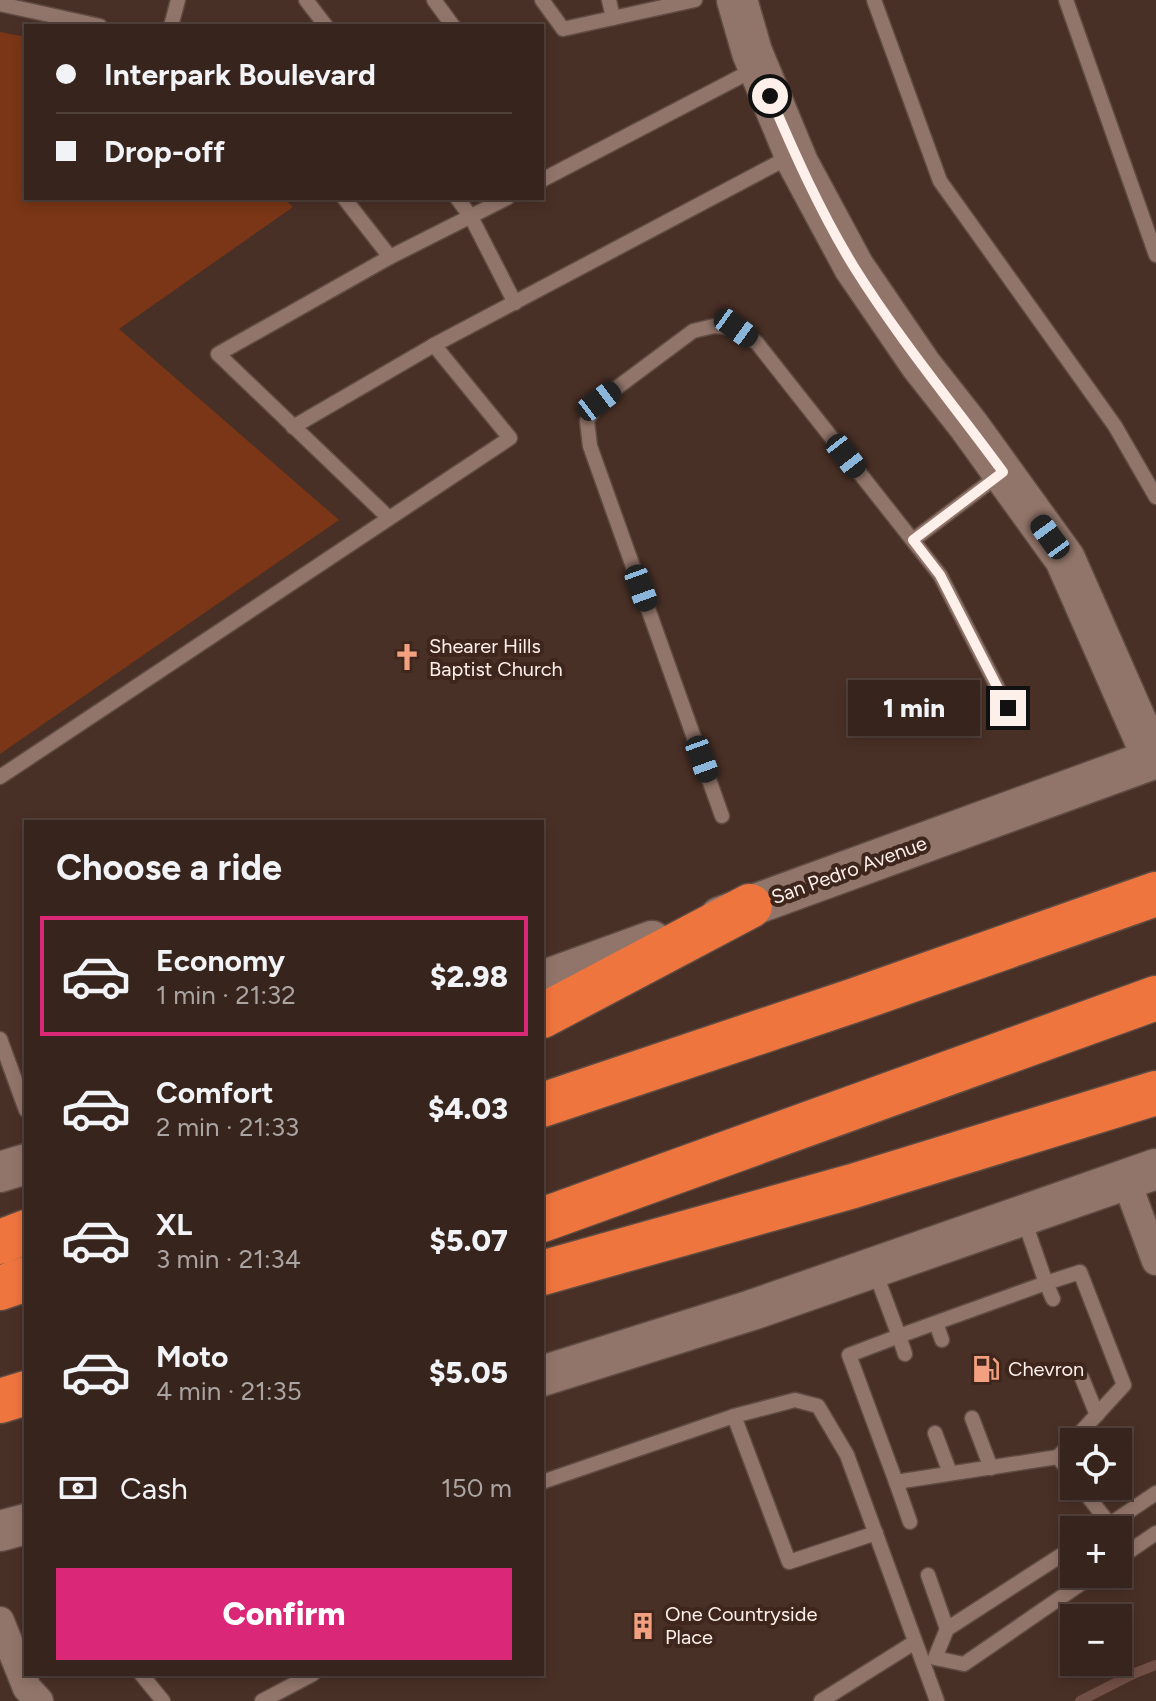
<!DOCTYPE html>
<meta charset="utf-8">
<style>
body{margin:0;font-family:Figtree,sans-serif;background:#3e2c25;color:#f1f3f6;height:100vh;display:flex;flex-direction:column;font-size:30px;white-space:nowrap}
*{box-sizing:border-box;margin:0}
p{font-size:26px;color:#aaa4a3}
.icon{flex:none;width:44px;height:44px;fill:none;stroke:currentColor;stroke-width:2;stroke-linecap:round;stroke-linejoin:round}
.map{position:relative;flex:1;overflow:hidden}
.drawer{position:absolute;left:24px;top:820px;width:520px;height:856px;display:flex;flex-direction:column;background:#37241c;border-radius:0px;box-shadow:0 4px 12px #0003,0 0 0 2px #51413b}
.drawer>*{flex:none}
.banner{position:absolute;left:24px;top:24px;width:520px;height:176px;border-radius:0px;box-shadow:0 4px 12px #0003,0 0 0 2px #51413b;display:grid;align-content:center;height:176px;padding:0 32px;background:#37241c}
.tools{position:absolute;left:1060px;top:1428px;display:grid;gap:16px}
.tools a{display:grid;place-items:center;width:72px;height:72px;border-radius:0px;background:#37241c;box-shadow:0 4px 12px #0003,0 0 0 2px #51413b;font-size:40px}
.end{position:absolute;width:36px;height:36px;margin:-18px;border:10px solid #fdefea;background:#111;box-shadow:0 0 0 4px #111}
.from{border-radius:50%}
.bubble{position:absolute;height:56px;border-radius:0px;background:#37241c;box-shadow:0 4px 12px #0003,0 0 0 2px #51413b;font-size:26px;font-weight:800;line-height:56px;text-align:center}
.car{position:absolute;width:24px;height:48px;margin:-24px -12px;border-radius:10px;box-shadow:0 0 6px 2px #0007;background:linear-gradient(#222 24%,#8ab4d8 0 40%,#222 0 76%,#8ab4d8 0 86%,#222 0)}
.banner b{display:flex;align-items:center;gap:28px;height:76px;font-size:30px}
.banner b+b{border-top:2px solid #51413b}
.banner i{width:20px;height:20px;background:#f1f3f6}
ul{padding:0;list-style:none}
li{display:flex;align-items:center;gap:24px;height:120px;margin:0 16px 12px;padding:0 16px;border:4px solid transparent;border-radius:0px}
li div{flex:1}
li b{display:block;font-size:30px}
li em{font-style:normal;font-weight:800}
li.current{border-color:#db2777}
li>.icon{width:72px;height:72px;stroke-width:1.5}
h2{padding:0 32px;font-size:36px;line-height:96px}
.pay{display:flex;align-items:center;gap:20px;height:88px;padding:0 32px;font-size:30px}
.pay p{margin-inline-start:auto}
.action{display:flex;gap:16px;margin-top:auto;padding:16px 32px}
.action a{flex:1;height:92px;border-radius:0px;background:#db2777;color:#fff;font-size:32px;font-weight:800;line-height:92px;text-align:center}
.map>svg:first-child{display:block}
.green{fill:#7a3616}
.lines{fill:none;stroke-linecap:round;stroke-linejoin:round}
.stream{stroke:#724f46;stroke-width:10}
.lane-casing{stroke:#604c43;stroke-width:17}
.street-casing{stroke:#604c43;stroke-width:31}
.secondary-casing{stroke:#604c43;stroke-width:43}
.highway-casing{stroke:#604c43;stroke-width:47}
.lane{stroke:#92756a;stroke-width:14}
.street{stroke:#92756a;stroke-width:28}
.secondary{stroke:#92756a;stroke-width:40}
.highway{stroke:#ef753e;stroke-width:44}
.route{stroke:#fdefea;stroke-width:10}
.labels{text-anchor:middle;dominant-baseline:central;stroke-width:8;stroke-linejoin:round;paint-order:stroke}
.poi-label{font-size:20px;fill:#fdefea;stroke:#3e261c;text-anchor:start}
.street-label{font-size:20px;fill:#fdefea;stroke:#3e261c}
</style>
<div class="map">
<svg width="1156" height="1701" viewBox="0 0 1156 1701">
<rect width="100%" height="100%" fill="#493026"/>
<polygon class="green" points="0,32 26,37 26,198 283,198 293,207 119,329 339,520 0,754"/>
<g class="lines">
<polyline class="stream" points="1080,1701 1135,1673 1156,1665"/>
<g class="lane-casing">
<g id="lane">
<polyline points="306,0 326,26"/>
<polyline points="434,0 453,26"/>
<polyline points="542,0 563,29 695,0"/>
<polyline points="609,0 613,18"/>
<polyline points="874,0 940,181 1115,426 1156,497"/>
<polyline points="1066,0 1156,255"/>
<polyline points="0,4 100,26"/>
<polyline points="171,26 178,0"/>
<polyline points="542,180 755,69"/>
<polyline points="344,198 390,257 218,354 389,518"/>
<polyline points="457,198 471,217 515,303"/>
<polyline points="390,257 507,198"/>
<polyline points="293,427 434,345"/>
<polyline points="913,540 999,475"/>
<polyline points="0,777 510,438 434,345 791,156"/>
<polyline points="722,816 590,446 587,421 599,401 693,331 714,326 736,328 757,343 940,575 1008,708"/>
<polyline points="0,1039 26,1110"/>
<polyline points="874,1269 899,1336 1046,1283 1023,1217"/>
<polyline points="1053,1299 1046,1283 1080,1272 1124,1385 1058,1457"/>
<polyline points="936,1323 942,1340"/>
<polyline points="905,1354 899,1336 849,1355 896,1482 1058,1457 1074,1478"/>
<polyline points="1082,1378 1097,1415"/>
<polyline points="734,1416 789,1562 876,1533"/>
<polyline points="972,1418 991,1468"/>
<polyline points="935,1433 950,1473"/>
<polyline points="542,1482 734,1416 795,1400 818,1406 847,1455 937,1701"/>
<polyline points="896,1482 910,1522"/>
<polyline points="1080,1486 1114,1530"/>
<polyline points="1101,1530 1156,1493"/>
<polyline points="1074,1547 947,1629 935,1658 964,1664 1095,1574"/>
<polyline points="1118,1559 1156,1533"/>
<polyline points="928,1575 947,1629"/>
<polyline points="141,1674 163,1701"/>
<polyline points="262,1701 313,1674"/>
<polyline points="821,1701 915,1642"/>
</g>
</g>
<g class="street-casing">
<g id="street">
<polyline points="1126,1180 1156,1261"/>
<polyline points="0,1621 27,1688 39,1701"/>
</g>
</g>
<g class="secondary-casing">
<g id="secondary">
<polyline points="737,0 752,52 798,163 854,267 921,365 969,426 1065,559 1153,759"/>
<polyline points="720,917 1156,758"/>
<polyline points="542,981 652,941"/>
<polyline points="0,1172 26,1164"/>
<polyline points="542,1376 752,1310 1156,1169"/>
<polyline points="0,1531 26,1524"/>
</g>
</g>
<g class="highway-casing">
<g id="highway">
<polyline points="542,1016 750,906"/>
<polyline points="542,1105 852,1001 1156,894"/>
<polyline points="542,1220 1156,998"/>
<polyline points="0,1242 26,1232"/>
<polyline points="542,1273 853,1186 1156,1093"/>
<polyline points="0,1288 26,1279"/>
<polyline points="0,1401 26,1393"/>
</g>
</g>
<use href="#lane" class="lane"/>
<use href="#street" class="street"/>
<use href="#secondary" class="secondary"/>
<use href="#highway" class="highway"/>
</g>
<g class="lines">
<path class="route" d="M770,96C795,155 821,213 854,267C899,339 953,404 1003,472L913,540L940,575L1008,708"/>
</g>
<defs>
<g id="church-bare" transform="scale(2.16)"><path d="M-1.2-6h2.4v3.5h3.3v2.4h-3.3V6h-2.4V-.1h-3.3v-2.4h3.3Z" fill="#f2a07f" stroke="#3e261c" stroke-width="2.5" paint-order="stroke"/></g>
<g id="fuel-bare" transform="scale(2.16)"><path d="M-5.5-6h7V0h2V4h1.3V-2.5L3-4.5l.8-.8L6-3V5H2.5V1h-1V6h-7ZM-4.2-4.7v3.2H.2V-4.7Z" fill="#f2a07f" stroke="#3e261c" stroke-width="2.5" paint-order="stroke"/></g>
<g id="building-bare" transform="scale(2.16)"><path d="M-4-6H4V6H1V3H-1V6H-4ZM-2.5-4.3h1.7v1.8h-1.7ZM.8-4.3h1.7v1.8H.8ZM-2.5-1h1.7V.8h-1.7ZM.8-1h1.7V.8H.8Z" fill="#f2a07f" stroke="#3e261c" stroke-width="2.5" paint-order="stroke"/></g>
</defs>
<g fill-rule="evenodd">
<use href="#church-bare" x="407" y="657"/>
<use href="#fuel-bare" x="986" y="1369"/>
<use href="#building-bare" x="643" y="1626"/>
</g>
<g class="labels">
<g class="poi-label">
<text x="429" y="646">Shearer Hills<tspan x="429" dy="23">Baptist Church</tspan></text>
<text x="1008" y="1369">Chevron</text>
<text x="665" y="1614">One Countryside<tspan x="665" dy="23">Place</tspan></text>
</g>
<g class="street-label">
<text transform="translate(849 870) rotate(-20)">San Pedro Avenue</text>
</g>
</g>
</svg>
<div class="tools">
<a><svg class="icon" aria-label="locate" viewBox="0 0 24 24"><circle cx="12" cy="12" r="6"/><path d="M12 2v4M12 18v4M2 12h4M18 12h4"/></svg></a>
<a>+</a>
<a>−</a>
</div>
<i class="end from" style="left:770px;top:96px"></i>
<i class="end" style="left:1008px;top:708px"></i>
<div class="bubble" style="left:848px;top:680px;width:132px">1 min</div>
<i class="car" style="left:736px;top:328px;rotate:126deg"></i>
<i class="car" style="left:599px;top:401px;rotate:53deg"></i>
<i class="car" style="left:846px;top:456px;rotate:142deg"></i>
<i class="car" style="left:1050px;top:537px;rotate:324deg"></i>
<i class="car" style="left:641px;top:588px;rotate:160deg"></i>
<i class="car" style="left:702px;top:759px;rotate:160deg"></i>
<div class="banner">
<b><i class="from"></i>Interpark Boulevard</b>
<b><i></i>Drop-off</b>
</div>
<section class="drawer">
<h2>Choose a ride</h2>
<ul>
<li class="current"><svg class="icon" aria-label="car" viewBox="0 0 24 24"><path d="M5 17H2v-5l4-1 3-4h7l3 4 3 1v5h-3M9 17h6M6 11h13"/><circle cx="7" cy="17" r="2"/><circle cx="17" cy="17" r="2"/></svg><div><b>Economy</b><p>1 min · 21:32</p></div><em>$2.98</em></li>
<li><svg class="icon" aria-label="car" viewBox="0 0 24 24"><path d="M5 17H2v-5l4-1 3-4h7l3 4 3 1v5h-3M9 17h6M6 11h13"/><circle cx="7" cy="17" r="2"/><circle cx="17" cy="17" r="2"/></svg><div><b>Comfort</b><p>2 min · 21:33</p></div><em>$4.03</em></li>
<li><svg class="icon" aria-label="car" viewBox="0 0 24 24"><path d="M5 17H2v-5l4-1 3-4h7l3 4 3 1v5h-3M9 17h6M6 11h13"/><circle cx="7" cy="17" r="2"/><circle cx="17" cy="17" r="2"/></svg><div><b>XL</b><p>3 min · 21:34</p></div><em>$5.07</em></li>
<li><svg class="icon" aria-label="car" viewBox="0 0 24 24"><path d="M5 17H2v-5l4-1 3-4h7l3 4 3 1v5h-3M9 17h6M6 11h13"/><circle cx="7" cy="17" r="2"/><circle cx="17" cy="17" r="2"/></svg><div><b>Moto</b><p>4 min · 21:35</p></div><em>$5.05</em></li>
</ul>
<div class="pay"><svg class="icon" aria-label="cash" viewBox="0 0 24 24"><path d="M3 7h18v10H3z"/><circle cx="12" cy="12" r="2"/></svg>Cash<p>150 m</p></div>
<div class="action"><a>Confirm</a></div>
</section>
</div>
